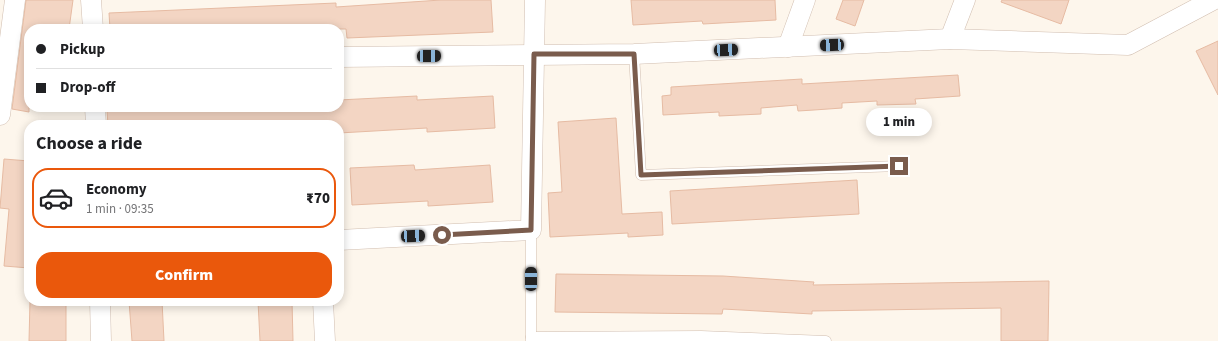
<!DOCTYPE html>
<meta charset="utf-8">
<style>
body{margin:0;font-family:"Source Sans 3",sans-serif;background:#f2f2f2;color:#202124;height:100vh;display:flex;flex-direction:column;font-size:15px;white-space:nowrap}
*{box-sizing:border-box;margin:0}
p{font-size:13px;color:#757577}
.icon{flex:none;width:22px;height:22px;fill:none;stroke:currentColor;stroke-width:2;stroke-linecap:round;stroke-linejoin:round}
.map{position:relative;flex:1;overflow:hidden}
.details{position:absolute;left:24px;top:120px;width:320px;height:186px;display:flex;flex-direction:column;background:#fff;border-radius:16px;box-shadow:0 2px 10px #0003}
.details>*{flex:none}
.guide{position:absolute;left:24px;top:24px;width:320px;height:88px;border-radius:16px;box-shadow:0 2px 10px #0003;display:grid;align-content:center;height:88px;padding:0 12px;background:#fff}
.end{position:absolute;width:18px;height:18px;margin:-9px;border:5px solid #7a5c4d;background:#fff;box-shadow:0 0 0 2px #fff}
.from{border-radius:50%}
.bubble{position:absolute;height:28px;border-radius:14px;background:#fff;box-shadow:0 2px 10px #0003;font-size:13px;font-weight:800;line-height:28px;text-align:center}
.car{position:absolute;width:12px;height:24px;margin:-12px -6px;border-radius:5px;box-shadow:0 0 3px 1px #0007;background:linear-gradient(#222 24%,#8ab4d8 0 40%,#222 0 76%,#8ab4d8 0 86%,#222 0)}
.guide b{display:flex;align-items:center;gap:14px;height:38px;font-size:15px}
.guide b+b{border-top:1px solid #e0e0e0}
.guide i{width:10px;height:10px;background:#202124}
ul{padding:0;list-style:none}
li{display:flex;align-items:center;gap:12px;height:60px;margin:0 8px 6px;padding:0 4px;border:2px solid transparent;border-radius:16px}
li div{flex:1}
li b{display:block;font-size:15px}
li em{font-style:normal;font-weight:800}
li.selected{border-color:#ea580c}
li>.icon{width:36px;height:36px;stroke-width:1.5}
h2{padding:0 12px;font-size:18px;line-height:48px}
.button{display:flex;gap:8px;margin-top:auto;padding:8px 12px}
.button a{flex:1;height:46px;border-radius:16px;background:#ea580c;color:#fff;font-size:16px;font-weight:800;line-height:46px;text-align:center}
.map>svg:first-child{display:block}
.building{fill:#f3d5c3;stroke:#e6bba3}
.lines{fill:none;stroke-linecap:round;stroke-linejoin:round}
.lane-casing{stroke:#d1beb0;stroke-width:11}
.street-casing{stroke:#d1beb0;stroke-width:21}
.lane{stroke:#fff;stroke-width:10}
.street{stroke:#fff;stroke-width:20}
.route{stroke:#7a5c4d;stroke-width:5}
</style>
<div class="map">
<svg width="1218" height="341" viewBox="0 0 1218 341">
<rect width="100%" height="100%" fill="#fdf6ec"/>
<g class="building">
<polygon points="26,0 73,0 69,29 29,29 29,112 12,109"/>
<polygon points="441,0 491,0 493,32 347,38 346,29 110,29 109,13 336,3 336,7"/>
<polygon points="631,0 775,0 776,20 703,24 702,21 633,25"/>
<polygon points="843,0 864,0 855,26 836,19"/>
<polygon points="1002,0 1069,0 1061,24 1001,2"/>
<polygon points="1218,41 1218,95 1196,51"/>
<polygon points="958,75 960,96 915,99 916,104 877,105 877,101 842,103 842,108 814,110 798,111 797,105 761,108 761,114 719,116 719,112 663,115 662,96 671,95 671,87 802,79 802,84"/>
<polygon points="417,96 417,100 493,96 495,128 427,132 427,128 339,133 339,125 108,125 107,111 181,107 181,111 246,107 339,107 339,100"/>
<polygon points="616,118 622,214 662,212 663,235 628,237 628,233 550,237 548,193 562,192 558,122"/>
<polygon points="4,159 29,161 29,268 4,266 9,209 0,208"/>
<polygon points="414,165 415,170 490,165 493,202 428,206 428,201 352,205 350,168"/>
<polygon points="857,180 859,214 672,224 670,191"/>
<polygon points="556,274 723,276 814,282 813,285 1049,281 1048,341 1001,341 1001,308 812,311 812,314 723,309 722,314 555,312"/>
<polygon points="30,301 66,301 66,341 29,341"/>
<polygon points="129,301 162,301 164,341 132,341"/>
<polygon points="258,301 292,301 293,341 260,341"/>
</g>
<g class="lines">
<g class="lane-casing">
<g id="lane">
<polyline points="634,54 641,175 899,166"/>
<polyline points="531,230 531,341"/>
<polyline points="531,337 701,336 826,341"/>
</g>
</g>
<g class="street-casing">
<g id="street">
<polyline points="91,0 93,29"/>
<polyline points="950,39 965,0"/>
<polyline points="788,47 805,0"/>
<polyline points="339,57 634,54 950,39 1128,45 1213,0"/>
<polyline points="95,107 96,125"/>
<polyline points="0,115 15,0"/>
<polyline points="339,240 531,230 535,0"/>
<polyline points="100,301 101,341"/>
<polyline points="323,301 325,341"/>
</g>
</g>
<use href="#lane" class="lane"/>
<use href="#street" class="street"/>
</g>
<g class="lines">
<polyline class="route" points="442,235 531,230 534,54 634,54 641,175 899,166"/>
</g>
</svg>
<i class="end from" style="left:442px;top:235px"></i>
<i class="end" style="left:899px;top:166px"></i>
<div class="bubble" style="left:866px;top:108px;width:66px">1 min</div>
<i class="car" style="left:832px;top:45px;rotate:267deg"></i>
<i class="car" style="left:726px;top:50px;rotate:87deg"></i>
<i class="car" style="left:429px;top:56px;rotate:89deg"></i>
<i class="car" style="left:413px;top:236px;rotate:87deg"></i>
<i class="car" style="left:531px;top:279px;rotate:0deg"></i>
<div class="guide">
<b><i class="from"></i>Pickup</b>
<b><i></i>Drop-off</b>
</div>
<section class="details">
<h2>Choose a ride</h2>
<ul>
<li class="selected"><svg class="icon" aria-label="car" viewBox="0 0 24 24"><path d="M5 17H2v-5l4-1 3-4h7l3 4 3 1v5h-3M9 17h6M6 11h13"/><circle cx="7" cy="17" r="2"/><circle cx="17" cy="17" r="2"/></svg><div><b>Economy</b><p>1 min · 09:35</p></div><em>₹70</em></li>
</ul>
<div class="button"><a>Confirm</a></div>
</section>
</div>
